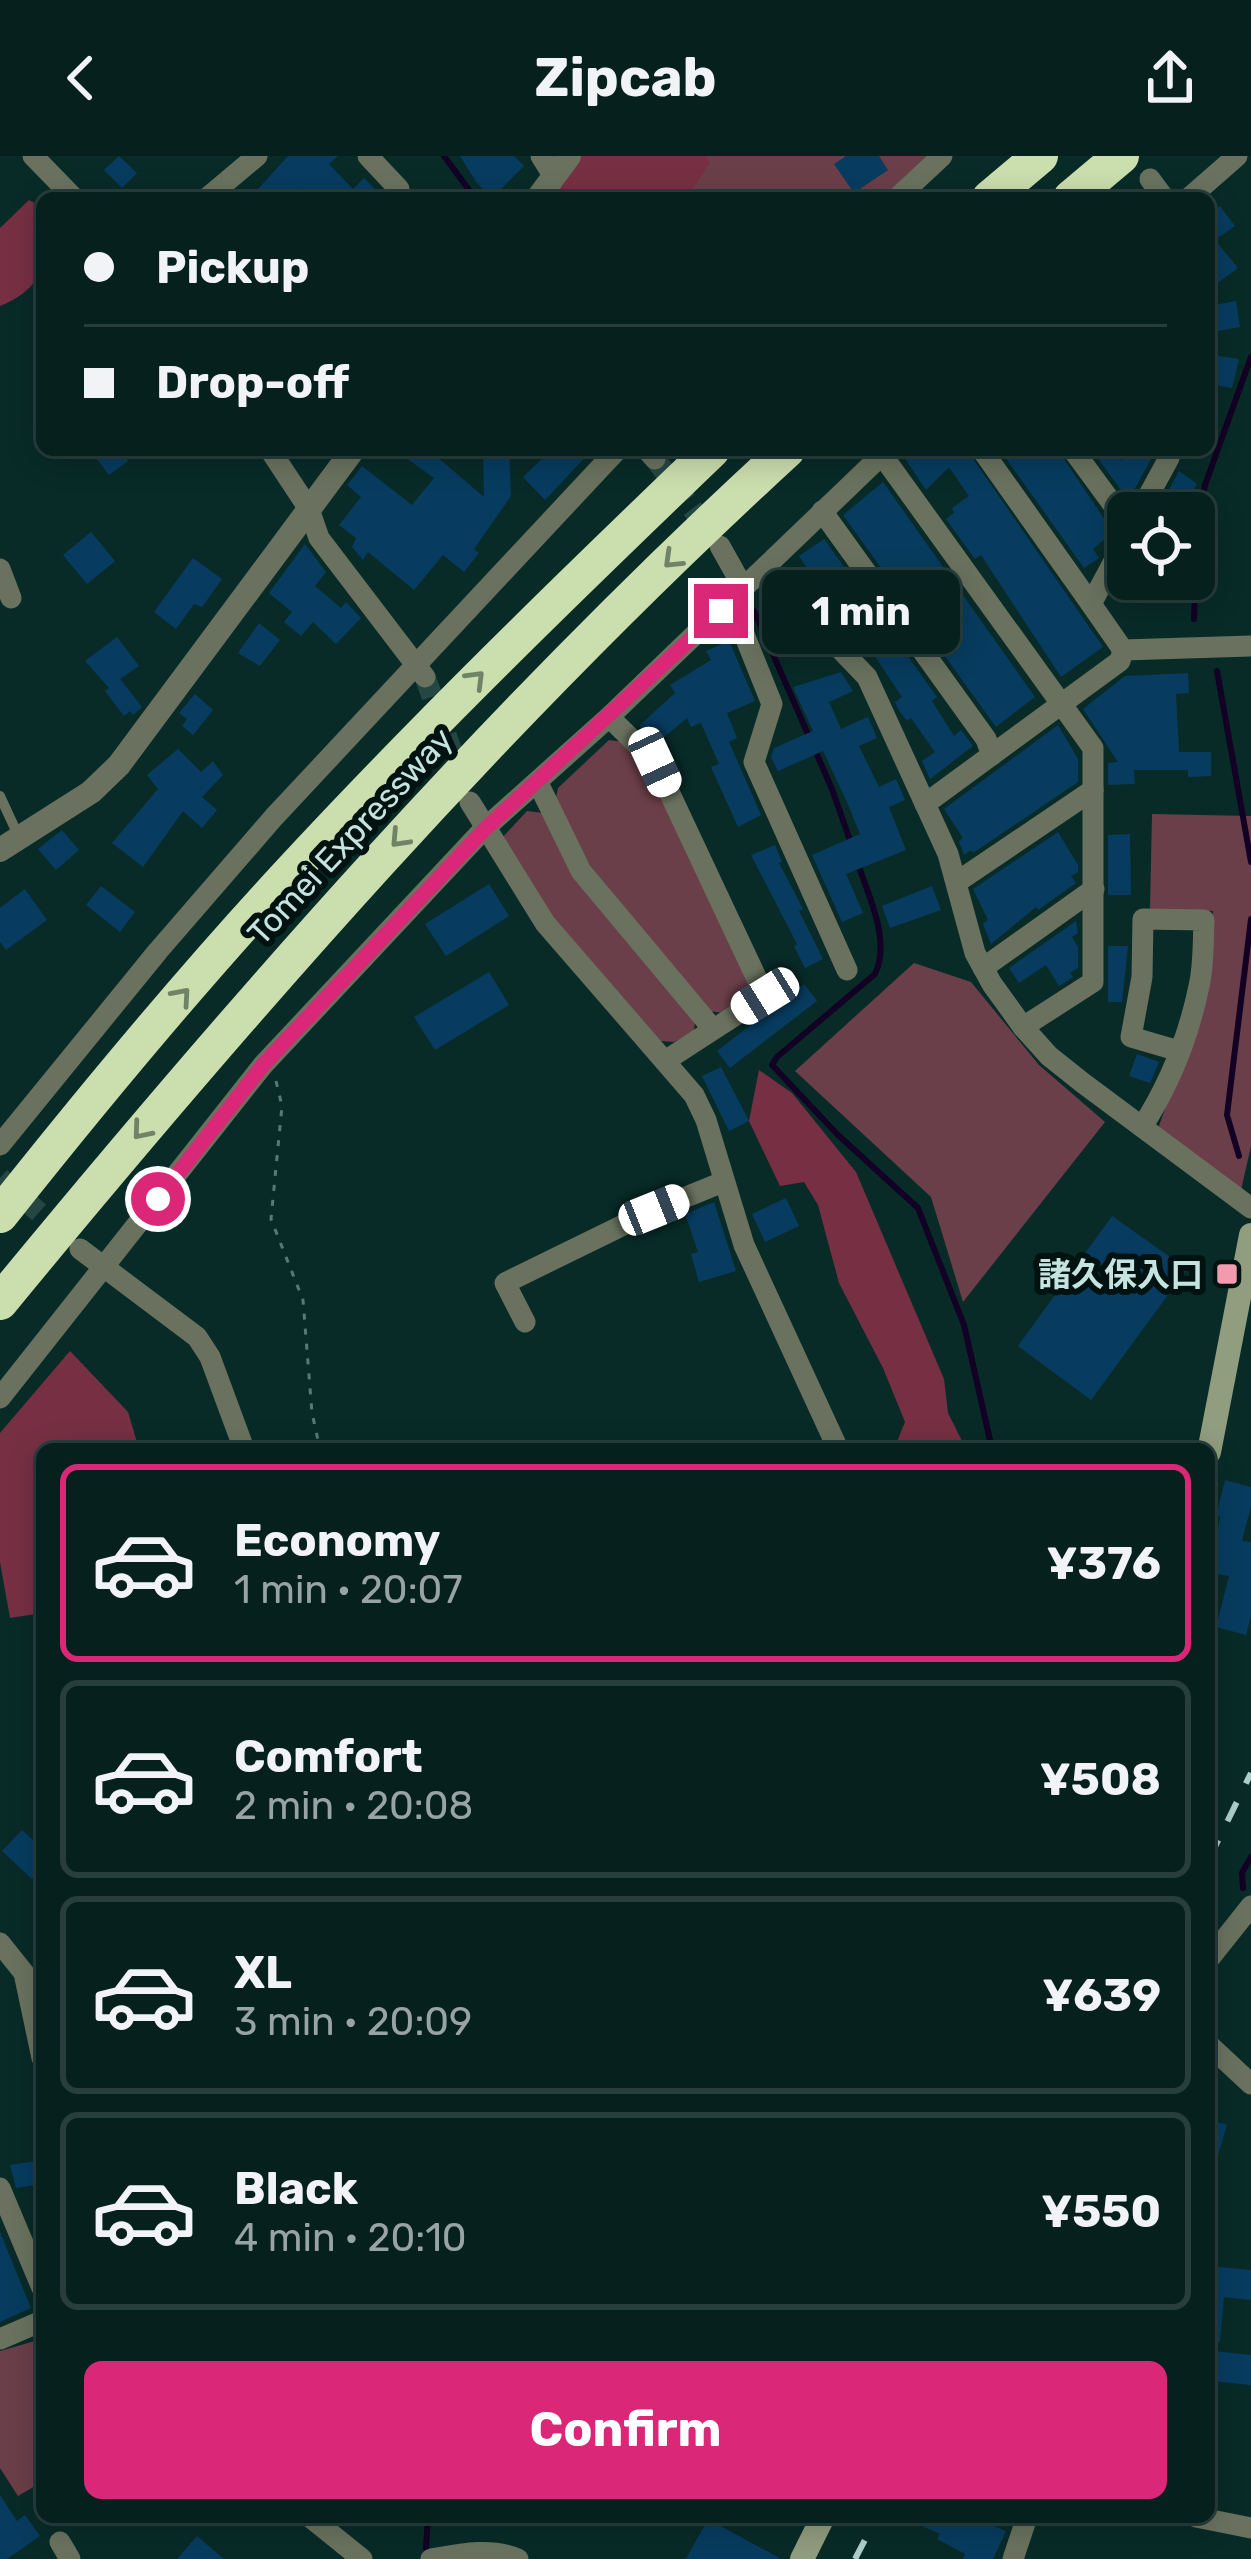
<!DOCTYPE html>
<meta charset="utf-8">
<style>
body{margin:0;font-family:Rubik,"Noto Sans JP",sans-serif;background:#142d2b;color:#f1f3f6;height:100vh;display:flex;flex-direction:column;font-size:45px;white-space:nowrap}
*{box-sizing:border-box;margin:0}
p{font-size:39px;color:#98a3a4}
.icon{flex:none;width:66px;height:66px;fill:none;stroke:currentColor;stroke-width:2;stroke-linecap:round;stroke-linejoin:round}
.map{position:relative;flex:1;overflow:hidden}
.details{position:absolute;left:36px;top:1287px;width:1179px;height:1080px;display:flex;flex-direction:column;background:#06201e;border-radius:18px;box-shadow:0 6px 30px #0003,0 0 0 3px #273e3c}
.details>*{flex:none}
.banner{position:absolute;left:36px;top:36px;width:1179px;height:264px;border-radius:18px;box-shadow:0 6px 30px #0003,0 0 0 3px #273e3c;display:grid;align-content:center;height:264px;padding:0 48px;background:#06201e}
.tools{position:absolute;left:1107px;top:336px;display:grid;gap:24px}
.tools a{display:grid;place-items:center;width:108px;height:108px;border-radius:18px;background:#06201e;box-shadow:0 6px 30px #0003,0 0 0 3px #273e3c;font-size:60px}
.end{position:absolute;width:54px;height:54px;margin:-27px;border:15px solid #db2777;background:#fff;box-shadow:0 0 0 6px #fff}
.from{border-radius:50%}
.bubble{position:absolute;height:84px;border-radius:18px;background:#06201e;box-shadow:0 6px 30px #0003,0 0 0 3px #273e3c;font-size:39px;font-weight:700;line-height:84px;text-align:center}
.car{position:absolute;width:36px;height:72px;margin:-36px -18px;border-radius:15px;box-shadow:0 0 9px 3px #0007;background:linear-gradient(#fff 24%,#345 0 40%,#fff 0 76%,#345 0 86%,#fff 0)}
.banner b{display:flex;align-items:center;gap:42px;height:114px;font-size:45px}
.banner b+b{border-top:3px solid #273e3c}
.banner i{width:30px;height:30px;background:#f1f3f6}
ul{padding:21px 0 0;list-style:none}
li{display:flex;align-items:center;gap:36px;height:198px;margin:0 24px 18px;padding:0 24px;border:6px solid #273e3c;border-radius:18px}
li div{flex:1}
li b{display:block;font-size:45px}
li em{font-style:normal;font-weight:700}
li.current{border-color:#db2777}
li>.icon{width:108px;height:108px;stroke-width:1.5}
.primary-button{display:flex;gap:24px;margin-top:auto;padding:24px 48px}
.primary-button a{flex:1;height:138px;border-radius:18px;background:#db2777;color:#fff;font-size:48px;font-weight:700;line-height:138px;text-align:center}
header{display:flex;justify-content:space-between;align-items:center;height:156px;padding:0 48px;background:#06201e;font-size:54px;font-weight:700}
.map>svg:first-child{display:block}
.green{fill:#6b3f49}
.forest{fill:#773043}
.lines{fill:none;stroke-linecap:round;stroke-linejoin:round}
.stream{stroke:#130025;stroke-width:6}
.building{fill:#073c60}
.minor-tunnel{stroke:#244743;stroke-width:21;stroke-dasharray:21 10;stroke-linecap:butt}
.path{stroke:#587975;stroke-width:3;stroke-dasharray:6 9;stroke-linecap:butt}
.service{stroke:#6a725f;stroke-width:10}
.minor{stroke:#6a725f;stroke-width:21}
.tertiary{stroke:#6a725f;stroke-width:24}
.secondary{stroke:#919d7f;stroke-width:24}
.motorway{stroke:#cbdeae;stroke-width:36}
.rail{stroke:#afceca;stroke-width:6;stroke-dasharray:21 21;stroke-linecap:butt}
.oneway{stroke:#708367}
.route{stroke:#db2777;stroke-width:15}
.poi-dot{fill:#f29aae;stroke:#001310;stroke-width:4.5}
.labels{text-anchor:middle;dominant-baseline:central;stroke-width:12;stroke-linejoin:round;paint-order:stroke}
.street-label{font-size:33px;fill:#c5e4df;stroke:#001310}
.poi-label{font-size:33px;font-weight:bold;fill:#c5e4df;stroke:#001310;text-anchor:end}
</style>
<header><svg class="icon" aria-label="back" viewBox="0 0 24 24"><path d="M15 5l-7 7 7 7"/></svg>Zipcab<svg class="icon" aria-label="share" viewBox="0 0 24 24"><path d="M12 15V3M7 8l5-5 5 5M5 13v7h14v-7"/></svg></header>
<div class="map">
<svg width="1251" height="2403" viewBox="0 0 1251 2403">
<rect width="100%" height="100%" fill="#082b28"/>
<g class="green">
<polygon points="583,0 927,0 882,42 552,42"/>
<polygon points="609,584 624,586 646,611 750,828 748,841 723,857 709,855 589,708 555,646 558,632"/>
<polygon points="527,655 543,657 695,864 694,876 674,886 661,885 552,760 501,683"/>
<polygon points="1152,658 1251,660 1251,990 1241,1034 1158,973 1207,830 1213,755 1150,753"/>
<polygon points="914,807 971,826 1039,909 1105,966 963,1146 931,1041 795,915"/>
<polygon points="42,2183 42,2326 18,2340 0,2312 0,2195"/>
</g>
<g class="forest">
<polygon points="581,0 706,0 710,7 686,42 548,42"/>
<path d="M29,44L42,51C42,101 53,128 0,150V72Z"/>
<polygon points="759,914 792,937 856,1016 944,1223 948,1257 966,1293 894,1293 905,1266 883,1212 839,1127 818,1049 804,1026 780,1030 749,965"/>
<polygon points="70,1195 128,1256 139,1293 42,1293 42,1457 10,1462 0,1406 0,1277"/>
</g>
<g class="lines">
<g class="stream">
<polyline points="444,0 475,42"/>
<polyline points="754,455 832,633 852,690"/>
<polyline points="1194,463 1197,370 1205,329 1251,201"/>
<polyline points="1217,515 1251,706"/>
<path d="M858,708C869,741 891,785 875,818L777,901L772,909L837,978L918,1052L964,1169L992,1293"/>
<polyline points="1239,1000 1227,959 1251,763"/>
<polyline points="1209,1531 1209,1569"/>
<polyline points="1243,1732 1242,1717 1251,1701"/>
<polyline points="426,2392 428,2361"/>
</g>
</g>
<g class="building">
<polygon points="119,0 137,17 122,32 104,14"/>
<polygon points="288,0 338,0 329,8 353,33 364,22 378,36 376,42 310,42 301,32 292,42 250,42"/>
<polygon points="460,0 514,0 524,10 492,42 476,26"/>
<polygon points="846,0 879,0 888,14 854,37 834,8"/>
<polygon points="1220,50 1235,70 1215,84 1238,112 1209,133 1209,58"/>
<polygon points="1236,145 1240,171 1213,176 1209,150"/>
<polygon points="1213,199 1239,203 1232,232 1209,228"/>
<polygon points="90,294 120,294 128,305 109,319"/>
<polygon points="395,294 429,294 484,341 483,294 509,294 511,340 474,393 479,397 464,416 443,399 414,434 368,396 363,404 352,391 356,382 339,369 361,341 347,329 362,310 412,349 434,322"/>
<polygon points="551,294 592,294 545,344 523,321"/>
<polygon points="916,294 967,294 1103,491 1061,521 981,399 975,403 946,363 954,357 952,352 969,340 949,311 926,334 904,301"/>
<polygon points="1016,294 1058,294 1113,376 1093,393 1099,402 1084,412 1005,301"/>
<polygon points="1092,294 1114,294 1121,304 1136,294 1148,294 1151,303 1133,336 1126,341"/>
<polygon points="1179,315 1197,328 1182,350 1166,339"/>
<polygon points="883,326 1035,541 996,571 924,471 944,455 919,419 897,434 843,359"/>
<polygon points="91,376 115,405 87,428 63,399"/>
<polygon points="824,383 937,541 932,545 954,580 961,574 973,590 930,623 922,605 935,596 911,562 907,565 898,553 895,546 902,541 872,496 867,500 831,456 846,446 823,415 814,422 799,400"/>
<polygon points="305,388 326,416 315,430 341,452 346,446 361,462 336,488 313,466 301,480 284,466 292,456 269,437"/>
<polygon points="193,402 222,423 202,451 194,448 176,473 154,456"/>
<polygon points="259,467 280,484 260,510 238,497"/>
<polygon points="117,481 139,510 120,523 142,551 133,559 130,555 124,560 105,535 109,532 85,505"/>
<polygon points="729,485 755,545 727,557 737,582 729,586 761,659 738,671 711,611 719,608 701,567 691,571 687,562 657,587 639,570 675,537 670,529 711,504 706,495"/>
<polygon points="841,516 853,535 829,546 841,573 868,561 877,582 859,590 879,631 896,623 905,644 889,651 906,694 846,718 863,757 842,766 812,699 860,678 847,646 823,595 778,615 771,601 774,592 813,575 793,531"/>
<polygon points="1188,517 1189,537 1176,538 1179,596 1211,596 1211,620 1188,621 1188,614 1134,614 1135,628 1108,629 1108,607 1118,606 1083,553 1125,520"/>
<polygon points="195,538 213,554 193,579 182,570 187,563 179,557"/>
<polygon points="1058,569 1078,603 1078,626 973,697 971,694 964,699 959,685 963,682 944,653"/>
<polygon points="178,593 201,616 213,605 223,619 202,641 217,654 202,672 183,655 143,711 112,687 158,633 147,619"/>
<polygon points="62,674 79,694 56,714 38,693"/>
<polygon points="1058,676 1078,709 1078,716 1071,720 1076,727 1038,754 1036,751 991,788 983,768 988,764 973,733"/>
<polygon points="1130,678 1131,739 1108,739 1108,679"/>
<polygon points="775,689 782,706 779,707 803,753 799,755 823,803 805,812 794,790 797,788 751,699"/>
<polygon points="489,728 509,760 446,800 425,768"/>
<polygon points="101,730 135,756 120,776 86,749"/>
<polygon points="932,730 941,754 890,772 882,750"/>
<polygon points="25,733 47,764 6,794 0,786 0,752"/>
<polygon points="1076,765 1078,777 1072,781 1078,791 1078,812 1070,817 1073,821 1059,830 1046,809 1019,827 1009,812"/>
<polygon points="1108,790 1128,790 1122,846 1108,846"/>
<polygon points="489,816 509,849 435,894 414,861"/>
<polygon points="804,828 817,845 730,912 717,895"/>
<polygon points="1137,898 1159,906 1150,927 1129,920"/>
<polygon points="721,911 749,965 729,975 702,920"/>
<polygon points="786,1042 799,1070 765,1086 752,1058"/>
<polygon points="714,1046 736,1115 699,1126 691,1098 698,1096 685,1058"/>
<polygon points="1112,1060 1187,1113 1091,1244 1018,1190"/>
<polygon points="1225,1324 1251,1331 1251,1350 1242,1385 1251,1386 1251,1459 1246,1479 1216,1471 1229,1420 1211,1417 1220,1361 1216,1360"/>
<polygon points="22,1674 42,1692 42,1712 32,1723 2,1695"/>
<polygon points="1209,1963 1227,1969 1213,2017 1209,2016"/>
<polygon points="42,2004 42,2028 16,2032 10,2009"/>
<polygon points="0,2076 31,2152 0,2166"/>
<polygon points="1209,2110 1251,2114 1251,2144 1224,2141 1220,2186 1209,2185"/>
<polygon points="1215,2195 1251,2199 1251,2229 1211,2225"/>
<polygon points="0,2339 17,2365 25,2359 40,2380 7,2403 0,2403"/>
<polygon points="901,2361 954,2361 970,2369 974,2362 1006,2375 993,2403 963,2403 965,2398 937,2383 940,2378"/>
<polygon points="708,2363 781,2403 686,2403"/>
<polygon points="197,2380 224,2403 177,2403"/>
</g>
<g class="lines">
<g class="minor-tunnel">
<polyline points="655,303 709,375"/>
<polyline points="425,521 462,623"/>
<polyline points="0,1022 67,1081"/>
</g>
<polyline class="path" points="276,925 282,950 271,1063 303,1144 312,1257 320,1293"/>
<polyline class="service" points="0,640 18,679"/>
<g class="minor">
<polyline points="33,0 74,42"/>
<polyline points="368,0 399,33 391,42"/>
<polyline points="541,0 554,21"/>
<polyline points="1150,23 1164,42"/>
<polyline points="207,42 257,0"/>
<polyline points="897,42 942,0"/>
<polyline points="1189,42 1237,0"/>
<polyline points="270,294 309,353 319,382 425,521"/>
<polyline points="647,294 655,303"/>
<polyline points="982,294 1091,448"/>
<polyline points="1073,294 1128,369"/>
<polyline points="882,299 1093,592 1093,826 1023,871"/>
<polyline points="822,355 986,583 992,599"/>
<polyline points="1139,357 1169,302 1163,294"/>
<polyline points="720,390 744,433"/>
<polyline points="0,413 11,442"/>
<polyline points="764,414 867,521 948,698 975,797 992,828 1023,871 1049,900 1083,927 1251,1052"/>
<polyline points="721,455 742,473 772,548 754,606 847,814"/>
<polyline points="1123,494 1091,448 1128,379"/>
<polyline points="1123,494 1251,490"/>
<polyline points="609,561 655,606 765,840 665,905"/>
<polyline points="538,627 581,715 713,873"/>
<polyline points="470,646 545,767 694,939 706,964 744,1089 838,1293"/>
<polyline points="925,648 1120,505 1123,494"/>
<polyline points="957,726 1093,634"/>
<polyline points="983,812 1094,733"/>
<path d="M1142,971C1169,929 1189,879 1199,830C1204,809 1203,785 1204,764L1143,763L1142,821L1131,881L1179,895"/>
<polyline points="0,989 158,795 274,661 617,294"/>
<polyline points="80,1093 197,1181 210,1201 244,1293"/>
<polyline points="525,1166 505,1127 654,1054 723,1026"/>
<polyline points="0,1242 263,909 484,673 609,561 887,294"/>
<polyline points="0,1787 24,1817 42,1902"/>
<polyline points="1209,1803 1251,1750"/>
<polyline points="1209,1889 1251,1928"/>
<polyline points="0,2032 42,2132"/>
<polyline points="0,2183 42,2165"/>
<polyline points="310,2361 362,2403"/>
<polyline points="1196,2361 1251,2372"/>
<polyline points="60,2386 70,2403"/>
<path d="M431,2403C459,2398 491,2391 518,2403"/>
<polyline points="1013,2403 1027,2361"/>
</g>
<g class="tertiary">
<polyline points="538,42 569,0"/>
<polyline points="0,694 91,636 119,609 353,294"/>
</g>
<g class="secondary">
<polyline points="1209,1296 1251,1079"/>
<polyline points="802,2403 823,2361"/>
</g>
<g class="motorway">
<polyline points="990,42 1040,0"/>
<polyline points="1071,42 1121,0"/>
<path d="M0,1059C92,943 187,828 288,719C424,572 567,433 712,294"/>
<path d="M0,1146C246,847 501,556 787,294"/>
</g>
<g class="rail">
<polyline points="1209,1703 1251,1617"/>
<polyline points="855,2403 877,2361"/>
</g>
</g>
<defs><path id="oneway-chevron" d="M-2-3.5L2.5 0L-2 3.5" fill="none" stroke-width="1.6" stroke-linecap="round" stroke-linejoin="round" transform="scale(3)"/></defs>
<g class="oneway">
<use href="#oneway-chevron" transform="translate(672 404) rotate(136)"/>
<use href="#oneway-chevron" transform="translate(476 523) rotate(-45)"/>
<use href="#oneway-chevron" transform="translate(399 683) rotate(133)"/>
<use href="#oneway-chevron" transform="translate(182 840) rotate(-49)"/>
<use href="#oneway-chevron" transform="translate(141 975) rotate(130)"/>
</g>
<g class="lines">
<polyline class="route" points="158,1043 263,909 484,674 721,455"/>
</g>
<rect class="poi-dot" x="1215" y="1106" width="24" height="24" rx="6"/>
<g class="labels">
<g class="street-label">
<text transform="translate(350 680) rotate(-47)">Tomei Expressway</text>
</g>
<g class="poi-label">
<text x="1203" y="1118">諸久保入口</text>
</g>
</g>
</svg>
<div class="tools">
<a><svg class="icon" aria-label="locate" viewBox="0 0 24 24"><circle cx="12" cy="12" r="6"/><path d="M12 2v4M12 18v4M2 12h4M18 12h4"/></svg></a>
</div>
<i class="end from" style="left:158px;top:1043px"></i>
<i class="end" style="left:721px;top:455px"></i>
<div class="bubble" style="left:762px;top:414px;width:198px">1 min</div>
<i class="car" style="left:655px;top:606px;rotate:155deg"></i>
<i class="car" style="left:765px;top:840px;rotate:238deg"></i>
<i class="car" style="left:654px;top:1054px;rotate:68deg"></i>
<div class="banner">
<b><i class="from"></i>Pickup</b>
<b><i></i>Drop-off</b>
</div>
<section class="details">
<ul>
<li class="current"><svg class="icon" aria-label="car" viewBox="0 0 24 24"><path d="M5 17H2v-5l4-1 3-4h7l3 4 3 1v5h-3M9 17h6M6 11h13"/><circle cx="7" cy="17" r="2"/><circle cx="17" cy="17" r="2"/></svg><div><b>Economy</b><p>1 min · 20:07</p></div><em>¥376</em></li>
<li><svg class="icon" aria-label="car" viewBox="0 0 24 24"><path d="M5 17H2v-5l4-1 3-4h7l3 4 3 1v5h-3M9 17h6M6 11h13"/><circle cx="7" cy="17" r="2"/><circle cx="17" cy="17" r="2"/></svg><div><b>Comfort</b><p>2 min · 20:08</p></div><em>¥508</em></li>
<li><svg class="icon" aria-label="car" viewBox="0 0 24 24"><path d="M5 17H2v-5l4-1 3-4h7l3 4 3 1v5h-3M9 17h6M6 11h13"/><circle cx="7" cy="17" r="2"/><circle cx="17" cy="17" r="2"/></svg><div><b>XL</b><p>3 min · 20:09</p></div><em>¥639</em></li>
<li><svg class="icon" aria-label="car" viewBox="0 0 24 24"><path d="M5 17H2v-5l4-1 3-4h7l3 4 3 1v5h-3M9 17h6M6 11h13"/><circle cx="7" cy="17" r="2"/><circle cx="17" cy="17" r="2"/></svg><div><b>Black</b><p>4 min · 20:10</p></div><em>¥550</em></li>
</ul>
<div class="primary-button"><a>Confirm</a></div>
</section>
</div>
